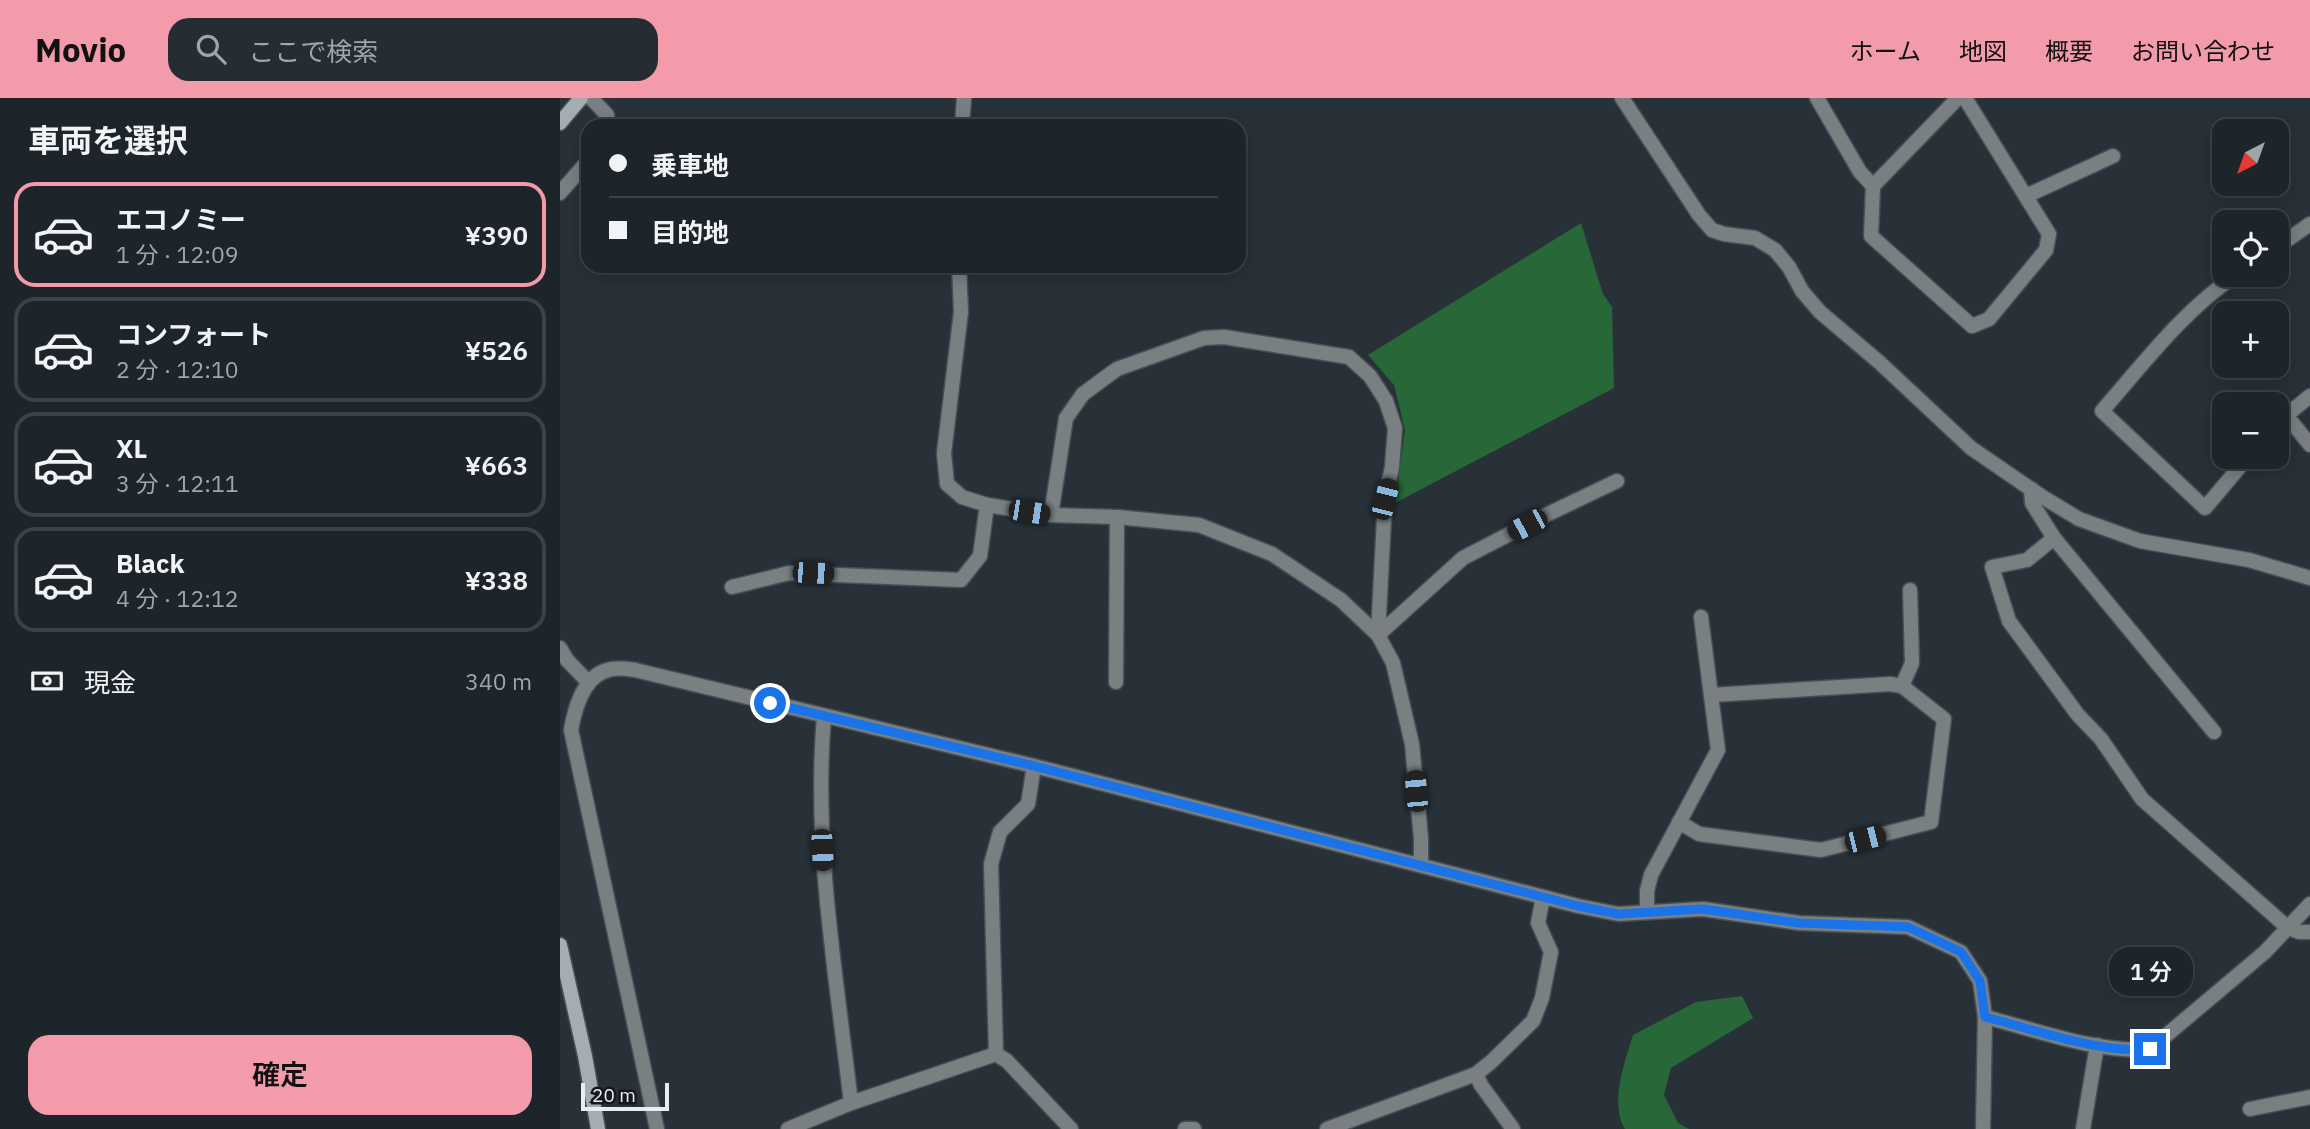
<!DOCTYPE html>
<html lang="ja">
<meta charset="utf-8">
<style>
body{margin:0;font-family:"IBM Plex Sans","Noto Sans JP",sans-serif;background:#262d32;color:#f1f3f6;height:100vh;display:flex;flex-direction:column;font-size:26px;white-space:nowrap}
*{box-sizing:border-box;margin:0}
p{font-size:23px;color:#a1a5a8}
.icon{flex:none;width:38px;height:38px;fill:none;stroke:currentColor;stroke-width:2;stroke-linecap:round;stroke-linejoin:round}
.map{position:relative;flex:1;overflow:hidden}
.panel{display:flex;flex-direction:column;background:#1e252a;width:560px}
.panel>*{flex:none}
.top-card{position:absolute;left:21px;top:21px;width:665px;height:154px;border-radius:21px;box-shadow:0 4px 18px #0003,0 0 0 2px #3c4247;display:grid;align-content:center;height:154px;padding:0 28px;background:#1e252a}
.needle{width:46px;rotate:221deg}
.buttons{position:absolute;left:1652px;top:21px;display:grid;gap:14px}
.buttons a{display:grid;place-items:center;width:77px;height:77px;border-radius:14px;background:#1e252a;box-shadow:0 4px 18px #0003,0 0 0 2px #3c4247;font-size:35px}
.scale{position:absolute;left:21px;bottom:18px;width:88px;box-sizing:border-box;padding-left:7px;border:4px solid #e7edf2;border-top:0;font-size:19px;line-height:24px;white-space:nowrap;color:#e7edf2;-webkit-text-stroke:5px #14181c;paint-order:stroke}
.end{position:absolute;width:32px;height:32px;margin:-16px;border:9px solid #1a73e8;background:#fff;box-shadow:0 0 0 4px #fff}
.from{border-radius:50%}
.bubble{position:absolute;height:49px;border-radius:21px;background:#1e252a;box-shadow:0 4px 18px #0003,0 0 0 2px #3c4247;font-size:23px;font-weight:600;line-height:49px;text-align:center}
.car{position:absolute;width:21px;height:42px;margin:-21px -10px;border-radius:9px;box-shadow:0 0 5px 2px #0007;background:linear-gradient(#222 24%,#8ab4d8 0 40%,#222 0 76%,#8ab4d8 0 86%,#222 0)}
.top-card b{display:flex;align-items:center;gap:24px;height:66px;font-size:26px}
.top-card b+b{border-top:2px solid #3c4247}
.top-card i{width:18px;height:18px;background:#f1f3f6}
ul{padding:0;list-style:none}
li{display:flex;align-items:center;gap:21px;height:105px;margin:0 14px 10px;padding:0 14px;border:4px solid #3c4247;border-radius:21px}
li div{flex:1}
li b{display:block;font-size:26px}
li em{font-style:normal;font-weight:600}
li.active{border-color:#f39aab}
li>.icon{width:63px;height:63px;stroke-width:1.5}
h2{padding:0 28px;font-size:32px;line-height:84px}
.pay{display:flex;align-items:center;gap:18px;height:77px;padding:0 28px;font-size:26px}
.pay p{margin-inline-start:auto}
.primary-button{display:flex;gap:14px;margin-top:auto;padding:14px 28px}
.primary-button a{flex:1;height:80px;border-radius:21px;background:#f39aab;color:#111;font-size:28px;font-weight:600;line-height:80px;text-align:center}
header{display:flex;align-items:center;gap:42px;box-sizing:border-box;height:98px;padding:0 35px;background:#f39aab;color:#111}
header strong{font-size:33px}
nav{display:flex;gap:38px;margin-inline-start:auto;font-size:24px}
.search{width:490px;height:63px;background:#262d32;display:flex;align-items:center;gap:18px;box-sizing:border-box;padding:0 24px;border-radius:21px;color:#a1a5a8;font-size:26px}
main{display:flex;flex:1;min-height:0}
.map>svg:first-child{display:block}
.green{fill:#286738}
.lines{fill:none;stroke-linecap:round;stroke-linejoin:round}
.street-casing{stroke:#474f56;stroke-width:17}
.secondary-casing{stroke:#474f56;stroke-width:17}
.street{stroke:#7a8082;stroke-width:14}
.secondary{stroke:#a4adb1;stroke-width:14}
.route{stroke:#1a73e8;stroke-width:9}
</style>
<header>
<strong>Movio</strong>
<div class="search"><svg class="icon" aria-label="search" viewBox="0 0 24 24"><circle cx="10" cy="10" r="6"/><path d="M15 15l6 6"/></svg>ここで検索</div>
<nav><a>ホーム</a><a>地図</a><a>概要</a><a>お問い合わせ</a></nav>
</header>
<main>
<section class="panel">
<h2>車両を選択</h2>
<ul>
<li class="active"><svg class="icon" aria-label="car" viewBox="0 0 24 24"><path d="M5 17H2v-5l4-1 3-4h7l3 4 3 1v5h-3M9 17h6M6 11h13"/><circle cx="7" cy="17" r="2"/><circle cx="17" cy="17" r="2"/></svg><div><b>エコノミー</b><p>1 分 · 12:09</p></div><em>¥390</em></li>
<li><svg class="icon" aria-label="car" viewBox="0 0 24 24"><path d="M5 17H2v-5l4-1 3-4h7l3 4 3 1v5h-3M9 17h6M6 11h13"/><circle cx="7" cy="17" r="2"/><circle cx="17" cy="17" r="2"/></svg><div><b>コンフォート</b><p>2 分 · 12:10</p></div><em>¥526</em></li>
<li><svg class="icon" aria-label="car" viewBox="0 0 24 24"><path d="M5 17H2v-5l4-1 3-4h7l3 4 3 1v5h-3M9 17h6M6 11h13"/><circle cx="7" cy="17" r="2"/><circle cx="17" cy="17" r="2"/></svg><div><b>XL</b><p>3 分 · 12:11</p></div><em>¥663</em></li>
<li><svg class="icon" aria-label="car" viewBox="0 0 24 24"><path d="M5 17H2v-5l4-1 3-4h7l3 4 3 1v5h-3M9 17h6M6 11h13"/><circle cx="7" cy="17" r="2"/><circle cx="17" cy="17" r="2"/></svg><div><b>Black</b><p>4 分 · 12:12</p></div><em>¥338</em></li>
</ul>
<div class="pay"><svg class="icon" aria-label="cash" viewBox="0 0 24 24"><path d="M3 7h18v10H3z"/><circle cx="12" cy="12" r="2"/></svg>現金<p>340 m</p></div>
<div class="primary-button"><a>確定</a></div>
</section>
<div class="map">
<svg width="1750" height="1031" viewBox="0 0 1750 1031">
<rect width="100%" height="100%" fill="#283138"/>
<g class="green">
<polygon points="1021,125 1043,196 1052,209 1054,290 835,405 845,332 834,287 808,257"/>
<path d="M1182,898L1193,920L1111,970L1104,997L1118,1025L1129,1031H1065C1049,1004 1065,964 1073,937L1136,904Z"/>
</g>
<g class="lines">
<g class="street-casing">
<g id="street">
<polyline points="31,0 47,17 48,28"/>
<polyline points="1062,0 1139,117 1152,132 1164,136 1195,140 1215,152 1229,169 1242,193 1260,214 1319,264 1411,350 1481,398 1519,421 1580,443 1689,462 1750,480"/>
<polyline points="1257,0 1300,74 1313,88 1398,0"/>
<polyline points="402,28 404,0"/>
<polyline points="1313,88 1311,138 1412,228 1429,221 1486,152 1489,136 1405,0"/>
<polyline points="0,95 28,63"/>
<polyline points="1466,98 1553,58"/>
<polyline points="1717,149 1750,126"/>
<polyline points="399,168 401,214 384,355 387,386 402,399 427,407 491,417 557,419 639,427 712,456 781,502 818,537 833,565 852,646 861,740 861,767"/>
<path d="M1676,177C1623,213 1584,265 1542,313L1645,410L1688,359"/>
<polyline points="1726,317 1750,347"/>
<polyline points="1717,325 1750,298"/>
<polyline points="1471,391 1472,405 1494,440 1654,634"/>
<polyline points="491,417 506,320 523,296 557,271 644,240 664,239 789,259 810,278 826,303 835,330 832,369 825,401 818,537 903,460 988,416 1057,383"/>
<polyline points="1494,440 1467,462 1432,469 1449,523 1518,617 1541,641 1582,701 1727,829 1739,834 1750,834"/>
<polyline points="172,489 229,475 401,482 420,458 427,407"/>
<polyline points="0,550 7,562 29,585"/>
<polyline points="556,584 557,419"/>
<polyline points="1342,588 1352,565 1350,492"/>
<path d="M264,618C253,747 276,876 291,1005"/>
<polyline points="1119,724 1139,736 1261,752 1371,724 1384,621 1342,588 1330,586 1151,597"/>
<polyline points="1087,814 1087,793 1091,777 1158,652 1141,519"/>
<path d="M1425,919C1473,931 1541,956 1590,951L1705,854L1750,806"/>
<polyline points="436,956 431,766 440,734 468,706 474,668"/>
<polyline points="436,956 447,963 511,1031"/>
<polyline points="916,976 921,987 953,1031"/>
<polyline points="1690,1011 1750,999"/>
<path d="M97,1031L11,632C15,609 25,575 52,571C59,570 68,571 75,572L474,668L1018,808L1058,816L1143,811L1239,825L1348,829L1401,854L1420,883L1425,919L1423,1031"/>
<polyline points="228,1031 291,1005 436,956"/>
<polyline points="625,1031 634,1031"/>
<polyline points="767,1031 916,976 931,964 973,923 982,900 991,854 978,825 983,799"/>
<polyline points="1523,1031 1537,947"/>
</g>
</g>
<g class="secondary-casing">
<g id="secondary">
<polyline points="0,25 21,0"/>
<polyline points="0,847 25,958 38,1031"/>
</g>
</g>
<use href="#street" class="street"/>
<use href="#secondary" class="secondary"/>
</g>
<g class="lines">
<path class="route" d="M210,605L474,668L1018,808L1058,816L1143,811L1239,825L1348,829L1401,854L1420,883L1425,919C1473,931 1541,956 1590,951"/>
</g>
</svg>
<div class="buttons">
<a><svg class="needle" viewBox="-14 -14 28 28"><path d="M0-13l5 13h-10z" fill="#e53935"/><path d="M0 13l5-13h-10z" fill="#a1a5a8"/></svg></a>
<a><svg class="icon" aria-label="locate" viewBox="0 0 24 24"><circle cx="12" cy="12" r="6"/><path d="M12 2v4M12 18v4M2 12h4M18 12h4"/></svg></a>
<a>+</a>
<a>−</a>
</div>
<div class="scale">20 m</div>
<i class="end from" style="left:210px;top:605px"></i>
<i class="end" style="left:1590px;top:951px"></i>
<div class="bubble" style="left:1549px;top:849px;width:84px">1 分</div>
<i class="car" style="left:825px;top:401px;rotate:14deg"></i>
<i class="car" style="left:469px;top:414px;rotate:99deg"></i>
<i class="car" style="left:967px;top:427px;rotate:242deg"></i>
<i class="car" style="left:253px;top:475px;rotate:92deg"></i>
<i class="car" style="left:856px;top:693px;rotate:355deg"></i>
<i class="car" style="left:1305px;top:741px;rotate:76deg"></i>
<i class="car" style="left:262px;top:752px;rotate:177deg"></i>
<div class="top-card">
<b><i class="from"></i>乗車地</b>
<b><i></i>目的地</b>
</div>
</div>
</main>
